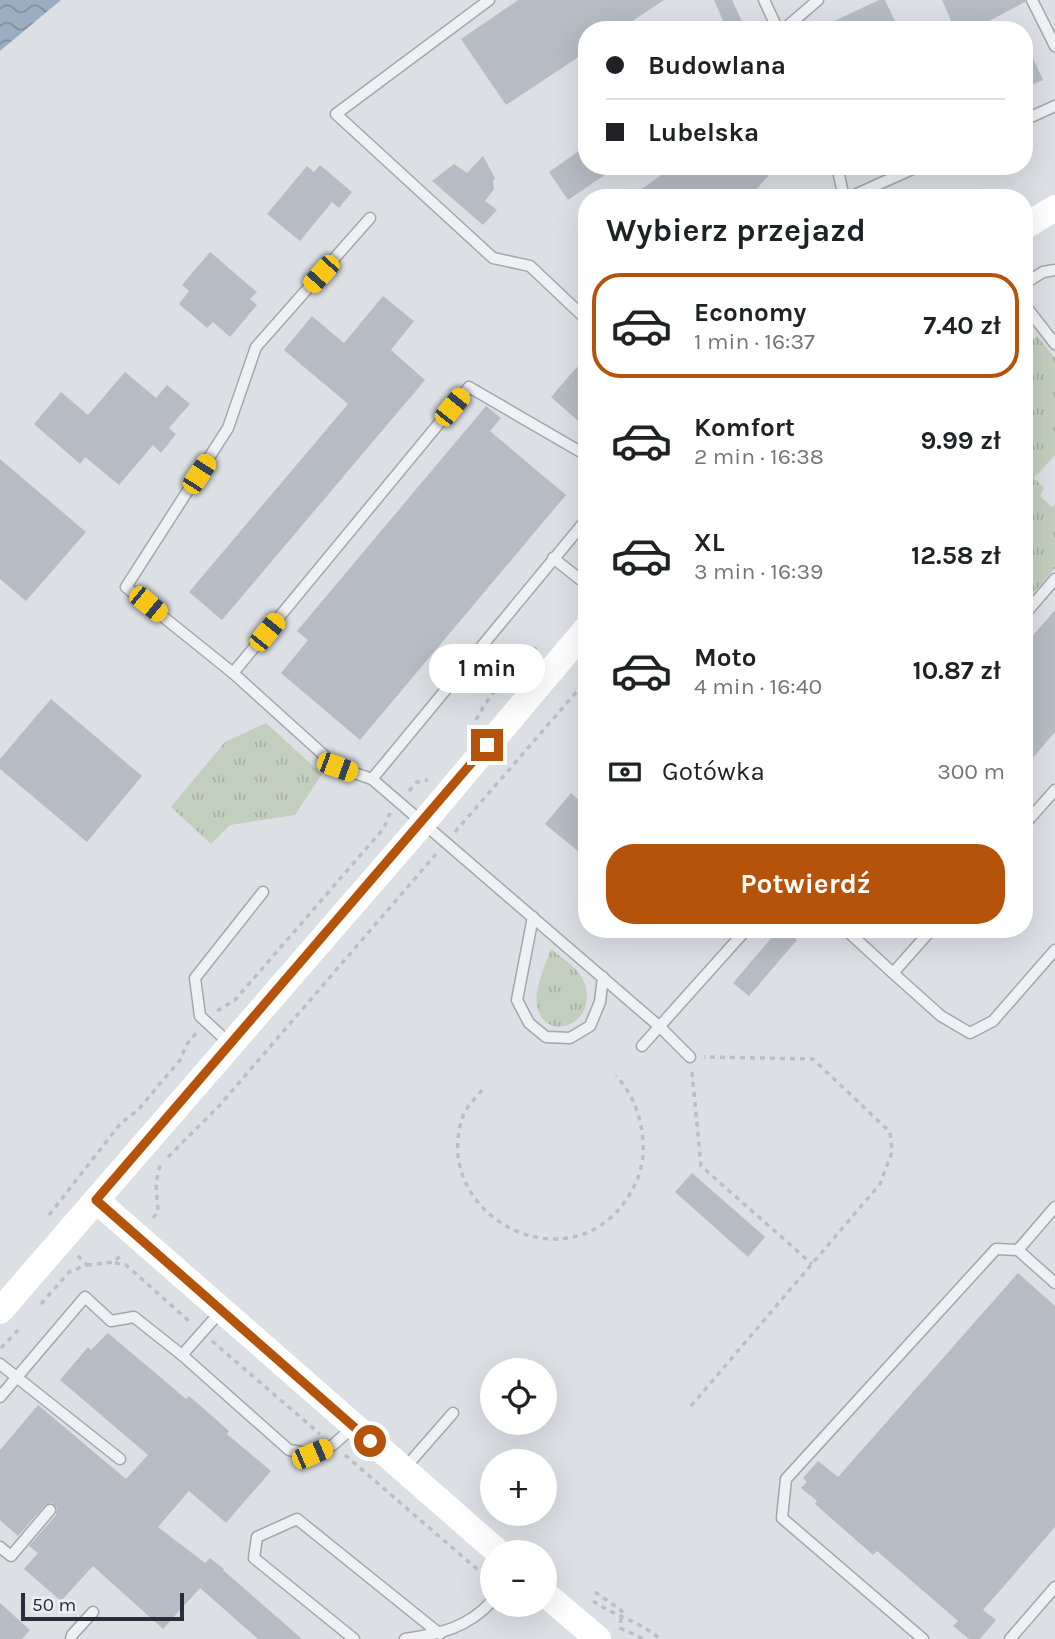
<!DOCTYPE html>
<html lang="pl">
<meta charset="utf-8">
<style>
body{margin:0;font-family:Karla,sans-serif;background:#f2f2f2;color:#202124;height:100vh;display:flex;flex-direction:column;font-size:26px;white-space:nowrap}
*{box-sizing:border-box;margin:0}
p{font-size:23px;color:#757577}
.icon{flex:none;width:38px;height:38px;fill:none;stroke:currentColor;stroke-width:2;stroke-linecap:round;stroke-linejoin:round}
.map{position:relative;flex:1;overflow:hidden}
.side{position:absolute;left:578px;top:189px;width:455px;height:749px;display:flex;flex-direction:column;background:#fff;border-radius:28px;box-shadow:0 7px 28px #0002}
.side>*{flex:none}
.hud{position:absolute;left:578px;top:21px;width:455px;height:154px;border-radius:28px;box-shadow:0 7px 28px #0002;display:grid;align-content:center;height:154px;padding:0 28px;background:#fff}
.buttons{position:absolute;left:480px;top:1358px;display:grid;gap:14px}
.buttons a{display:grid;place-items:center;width:77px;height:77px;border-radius:50%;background:#fff;box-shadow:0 7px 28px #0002;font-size:35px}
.scale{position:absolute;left:21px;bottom:18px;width:163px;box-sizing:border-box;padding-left:7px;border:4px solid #282e39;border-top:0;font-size:19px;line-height:24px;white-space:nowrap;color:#282e39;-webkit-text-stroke:5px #ebeef3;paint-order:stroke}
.end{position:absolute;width:32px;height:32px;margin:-16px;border:9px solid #b45309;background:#fff;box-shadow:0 0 0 4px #fff}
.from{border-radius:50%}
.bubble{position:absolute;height:49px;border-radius:24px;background:#fff;box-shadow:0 7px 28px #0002;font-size:23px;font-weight:700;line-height:49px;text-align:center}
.car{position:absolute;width:21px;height:42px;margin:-21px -10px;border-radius:9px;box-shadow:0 0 5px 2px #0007;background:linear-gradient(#f5c518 24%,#345 0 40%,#f5c518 0 76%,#345 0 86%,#f5c518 0)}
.hud b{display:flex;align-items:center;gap:24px;height:66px;font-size:26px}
.hud b+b{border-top:2px solid #e0e0e0}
.hud i{width:18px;height:18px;background:#202124}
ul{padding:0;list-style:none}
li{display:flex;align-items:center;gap:21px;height:105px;margin:0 14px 10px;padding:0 14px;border:4px solid transparent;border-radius:28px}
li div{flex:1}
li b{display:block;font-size:26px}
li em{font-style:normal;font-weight:700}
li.selected{border-color:#b45309}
li>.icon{width:63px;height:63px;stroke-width:1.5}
h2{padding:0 28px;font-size:32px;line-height:84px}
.pay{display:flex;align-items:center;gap:18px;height:77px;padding:0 28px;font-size:26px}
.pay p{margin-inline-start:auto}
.action{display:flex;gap:14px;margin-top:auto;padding:14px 28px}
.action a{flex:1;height:80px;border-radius:28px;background:#b45309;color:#fff;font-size:28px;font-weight:700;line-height:80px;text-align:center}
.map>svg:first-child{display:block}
.grass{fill:url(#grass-tufts)}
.water{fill:url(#water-waves)}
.building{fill:#b7bcc4}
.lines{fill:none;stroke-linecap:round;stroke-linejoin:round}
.lane-casing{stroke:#a2a7ae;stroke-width:13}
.path{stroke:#bbbec3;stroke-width:3.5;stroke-dasharray:5 5;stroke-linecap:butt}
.lane{stroke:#eef0f3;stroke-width:10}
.secondary{stroke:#fff;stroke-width:26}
.route{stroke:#b45309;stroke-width:9}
</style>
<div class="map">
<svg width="1055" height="1639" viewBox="0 0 1055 1639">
<defs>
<pattern id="grass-tufts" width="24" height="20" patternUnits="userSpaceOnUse" patternTransform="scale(1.75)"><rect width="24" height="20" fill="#c2cebe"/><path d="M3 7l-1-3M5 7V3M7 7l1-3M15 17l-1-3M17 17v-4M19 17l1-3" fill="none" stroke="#a7b1a4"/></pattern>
<pattern id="water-waves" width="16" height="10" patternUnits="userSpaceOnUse" patternTransform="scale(1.75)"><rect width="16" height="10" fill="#9baec1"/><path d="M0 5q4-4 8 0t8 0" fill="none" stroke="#7e8e9e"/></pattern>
</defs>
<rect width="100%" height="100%" fill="#dce0e5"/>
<g class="grass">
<polygon points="1037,336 1055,358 1055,455 1034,478 1044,488 1040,496 1052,507 1055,504 1055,568 1024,604 1024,395 1030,390 1024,381 1024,346"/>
<polygon points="266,723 322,774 295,815 230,825 211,844 171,807 225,742"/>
<path d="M551,949C560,957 577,967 582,978C604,1021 546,1047 537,1006C534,988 545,966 551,949Z"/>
</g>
<polygon class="water" points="0,0 61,0 0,51"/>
<g class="building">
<polygon points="518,0 664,0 619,30 586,30 586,52 506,105 461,39"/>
<polygon points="714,0 732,0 746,30 727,30"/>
<polygon points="879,0 885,0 899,30 815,30"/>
<polygon points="942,0 1025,0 1025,2 972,30 955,30"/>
<polygon points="1024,39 1043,80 1024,88"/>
<polygon points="586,146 586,166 618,166 568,200 549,172"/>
<polygon points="483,156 495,178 493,181 494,189 485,201 497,210 483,225 432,181 454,164 467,173"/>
<polygon points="320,165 352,192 339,208 332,202 300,241 267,214 307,166 314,172"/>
<polygon points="674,166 777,166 753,193 743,198 629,198"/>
<polygon points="210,252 257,292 250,299 257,305 230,337 213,322 207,328 179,304 189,291 182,285"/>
<polygon points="383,296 414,321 391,350 425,380 222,620 189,592 348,404 284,350 312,316 344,343"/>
<polygon points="577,367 586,375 586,428 551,397"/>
<polygon points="125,372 156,398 167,385 190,404 169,428 176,434 161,453 153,445 119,485 85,457 80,464 34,424 61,392 88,415"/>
<polygon points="486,406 501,418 490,431 566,495 360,740 281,673 308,640 297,631"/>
<polygon points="0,459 86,532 26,601 0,579"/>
<polygon points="1055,610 1055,732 1024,768 1024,646"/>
<polygon points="51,699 142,776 87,842 0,769 0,759"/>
<polygon points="571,793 586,806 586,843 579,852 545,824"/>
<polygon points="779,929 784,929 797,940 749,996 733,983"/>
<polygon points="692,1173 765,1237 748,1257 675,1192"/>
<polygon points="1018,1273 1055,1306 1055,1527 983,1610 996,1620 980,1639 969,1639 953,1626 958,1621 877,1551 873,1555 815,1504 817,1501 801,1488 807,1482 803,1478 818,1461 838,1477"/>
<polygon points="108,1333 186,1399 189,1396 203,1408 229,1431 227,1434 271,1471 226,1523 189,1491 158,1527 205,1563 210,1558 224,1569 223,1570 302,1639 258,1639 200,1588 163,1629 93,1566 61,1601 24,1569 38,1553 29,1546 56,1515 57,1508 52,1503 45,1505 18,1536 0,1520 0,1450 38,1405 126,1479 148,1455 60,1380 88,1347 91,1350"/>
<polygon points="0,1603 30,1630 22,1639 0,1639"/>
</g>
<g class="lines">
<g class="lane-casing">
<g id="lane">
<polyline points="489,0 336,114 493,258 530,266 586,319"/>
<polyline points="764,0 778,30"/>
<polyline points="1032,0 1055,46"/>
<polyline points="783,30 818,0"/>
<polyline points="1024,120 1055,106"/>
<polyline points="837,166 844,198"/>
<polyline points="848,198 919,166"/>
<polyline points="370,218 256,347 228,428 126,587 233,673 337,767 372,779 660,1027 690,1057"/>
<polyline points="1024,284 1043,272 1055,270"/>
<polyline points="1024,304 1055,344"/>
<polyline points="553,558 586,584"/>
<polyline points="1024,615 1055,579"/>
<polyline points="233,673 469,387 586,455"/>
<polyline points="372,779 586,520"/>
<polyline points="1024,825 1055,790"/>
<polyline points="533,917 517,1000 529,1023 546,1037 570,1038 590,1026 600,1002 603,977"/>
<polyline points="845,929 893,973 932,929"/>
<polyline points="893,973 941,1016 970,1033 993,1021 1055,950"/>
<polyline points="230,1044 200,1016 195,978 263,892"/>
<polyline points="642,1046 745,931"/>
<polyline points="1018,1250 1055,1283"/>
<polyline points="182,1355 221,1311"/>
<polyline points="0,1364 120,1459"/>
<polyline points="0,1397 85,1297 111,1321 134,1317 182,1355 289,1450 312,1454 333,1445 352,1428"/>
<polyline points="404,1469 453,1413"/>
<polyline points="0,1547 11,1556 50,1510"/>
<polyline points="71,1639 72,1635 93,1612"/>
<polyline points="354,1639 254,1558 257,1537 297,1519 440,1634"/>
<path d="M405,1639C439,1634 468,1628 492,1601"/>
<polyline points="923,1639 782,1518 786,1479 996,1249 1018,1250 1055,1207"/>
<polyline points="1010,1639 1055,1587"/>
</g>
</g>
<g class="path">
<path d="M476,720C491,691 516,665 540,644"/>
<polyline points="409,791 417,782 428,780"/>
<polyline points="455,832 586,681"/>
<polyline points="217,1011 235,1000 384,828 390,813"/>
<polyline points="692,1072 701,1166 812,1264"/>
<path d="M482,1090C476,1098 466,1107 463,1116C430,1210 557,1284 621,1207C633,1191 642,1174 643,1154C644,1125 636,1097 616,1076"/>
<polyline points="168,1157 219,1106 436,854"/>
<polyline points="49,1215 121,1123 138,1110 180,1060 187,1044 197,1032"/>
<polyline points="153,1218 158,1212 156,1183 160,1165"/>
<polyline points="115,1263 126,1265 190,1322"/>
<polyline points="87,1265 114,1262 123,1253"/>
<polyline points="41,1304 69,1272 87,1265 77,1255"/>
<polyline points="212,1341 320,1434"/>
<polyline points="1,1348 20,1328"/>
<polyline points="691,1406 880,1184 892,1152 890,1132 813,1059 704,1057"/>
<polyline points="345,1455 492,1582"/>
<polyline points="595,1592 622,1611 620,1628 644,1639"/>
<path d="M593,1601C616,1617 638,1620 660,1639"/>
<polyline points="519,1605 528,1613"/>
</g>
<use href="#lane" class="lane"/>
<g class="secondary">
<polyline points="1024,227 1055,208"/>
<polyline points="96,1200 498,1552"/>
<polyline points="0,1311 423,823 586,629"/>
<polyline points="544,1593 598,1639"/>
</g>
</g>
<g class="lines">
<polyline class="route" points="370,1441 96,1200 487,745"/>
</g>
</svg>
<div class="buttons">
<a><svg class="icon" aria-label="locate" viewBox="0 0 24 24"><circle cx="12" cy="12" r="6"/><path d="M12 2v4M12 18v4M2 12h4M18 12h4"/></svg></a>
<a>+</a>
<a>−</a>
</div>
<div class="scale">50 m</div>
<i class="end from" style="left:370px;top:1441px"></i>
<i class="end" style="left:487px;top:745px"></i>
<div class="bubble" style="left:429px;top:644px;width:116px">1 min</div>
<i class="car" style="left:321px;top:274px;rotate:222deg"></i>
<i class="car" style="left:452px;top:407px;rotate:39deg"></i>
<i class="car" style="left:199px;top:474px;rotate:33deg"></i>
<i class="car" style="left:148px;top:604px;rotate:129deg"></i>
<i class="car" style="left:267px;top:632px;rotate:39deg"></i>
<i class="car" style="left:337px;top:767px;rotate:110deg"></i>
<i class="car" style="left:312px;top:1454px;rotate:67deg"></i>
<div class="hud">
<b><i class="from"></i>Budowlana</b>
<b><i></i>Lubelska</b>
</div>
<section class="side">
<h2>Wybierz przejazd</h2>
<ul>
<li class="selected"><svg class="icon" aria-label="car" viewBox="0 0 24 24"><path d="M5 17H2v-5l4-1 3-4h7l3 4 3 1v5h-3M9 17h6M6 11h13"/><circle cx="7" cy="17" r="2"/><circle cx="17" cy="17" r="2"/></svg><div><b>Economy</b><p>1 min · 16:37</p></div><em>7.40 zł</em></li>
<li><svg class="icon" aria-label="car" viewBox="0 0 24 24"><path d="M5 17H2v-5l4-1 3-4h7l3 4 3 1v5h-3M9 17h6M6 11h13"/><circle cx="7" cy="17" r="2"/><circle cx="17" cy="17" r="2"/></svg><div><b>Komfort</b><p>2 min · 16:38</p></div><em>9.99 zł</em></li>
<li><svg class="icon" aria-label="car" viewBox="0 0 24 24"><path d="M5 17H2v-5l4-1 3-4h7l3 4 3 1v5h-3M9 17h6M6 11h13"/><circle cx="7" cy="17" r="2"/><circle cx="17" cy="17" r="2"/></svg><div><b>XL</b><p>3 min · 16:39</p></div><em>12.58 zł</em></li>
<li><svg class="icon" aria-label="car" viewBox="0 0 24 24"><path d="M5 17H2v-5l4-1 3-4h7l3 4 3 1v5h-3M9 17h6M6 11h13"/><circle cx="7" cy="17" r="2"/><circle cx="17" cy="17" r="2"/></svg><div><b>Moto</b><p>4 min · 16:40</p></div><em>10.87 zł</em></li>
</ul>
<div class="pay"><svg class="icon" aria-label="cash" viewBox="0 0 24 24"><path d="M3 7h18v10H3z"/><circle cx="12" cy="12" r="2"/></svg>Gotówka<p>300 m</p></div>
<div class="action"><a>Potwierdź</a></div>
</section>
</div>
